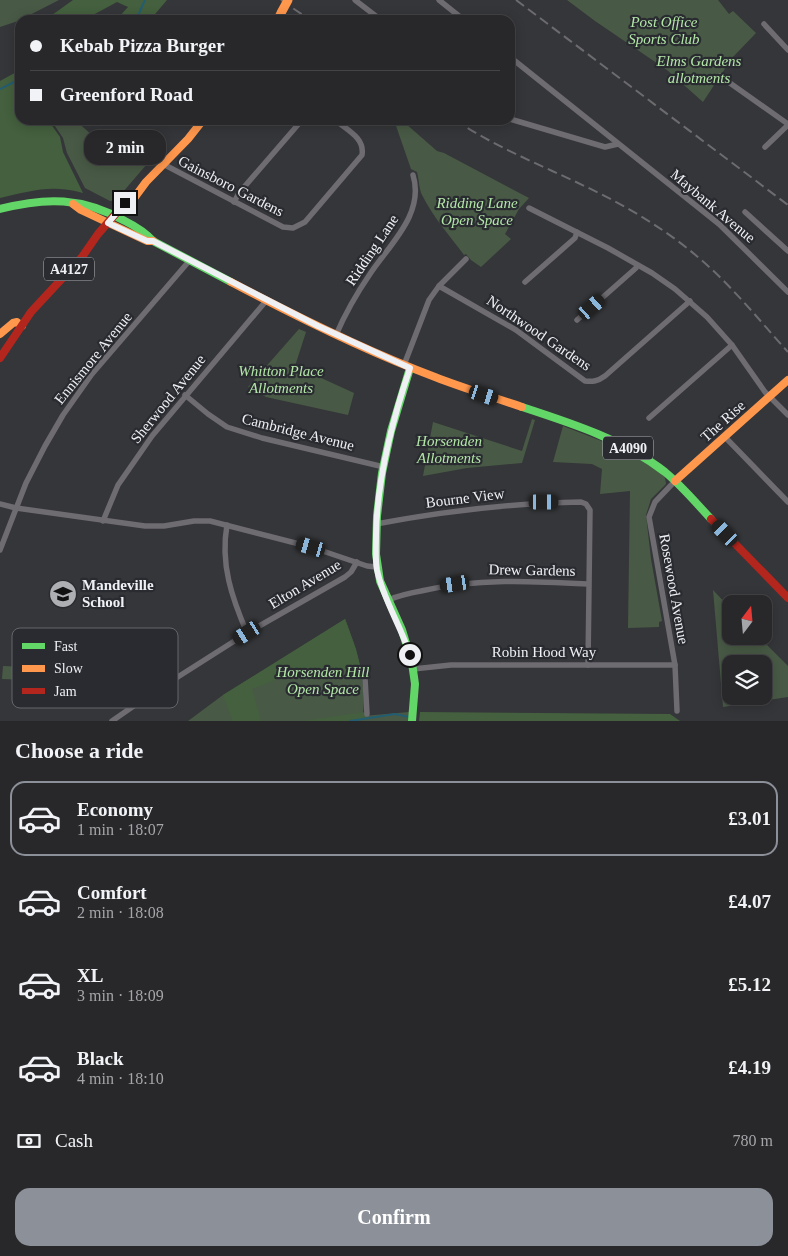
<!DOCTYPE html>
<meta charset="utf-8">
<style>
body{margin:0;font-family:"Times New Roman",serif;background:#303033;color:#f1f3f6;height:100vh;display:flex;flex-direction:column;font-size:19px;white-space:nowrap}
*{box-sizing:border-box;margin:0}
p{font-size:16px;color:#a5a6a9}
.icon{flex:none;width:28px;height:28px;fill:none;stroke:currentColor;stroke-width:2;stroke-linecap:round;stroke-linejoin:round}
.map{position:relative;height:721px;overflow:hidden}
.drawer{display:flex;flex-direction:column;background:#28282b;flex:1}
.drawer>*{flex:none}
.top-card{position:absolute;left:15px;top:15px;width:500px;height:110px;border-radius:15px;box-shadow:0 2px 12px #0003,0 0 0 1px #444447;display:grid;align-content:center;height:110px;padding:0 15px;background:#28282b}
.needle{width:32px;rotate:16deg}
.controls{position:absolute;left:722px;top:595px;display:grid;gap:10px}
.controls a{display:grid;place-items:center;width:50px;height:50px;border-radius:10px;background:#28282b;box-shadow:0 2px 12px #0003,0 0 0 1px #444447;font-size:25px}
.end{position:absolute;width:22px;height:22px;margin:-11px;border:6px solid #eef0f4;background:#111;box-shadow:0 0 0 2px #111}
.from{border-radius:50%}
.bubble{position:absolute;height:35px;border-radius:15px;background:#28282b;box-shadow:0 2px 12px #0003,0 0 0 1px #444447;font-size:16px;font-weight:800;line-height:35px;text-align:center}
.car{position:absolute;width:15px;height:30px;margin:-15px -8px;border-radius:6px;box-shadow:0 0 4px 1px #0007;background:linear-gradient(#222 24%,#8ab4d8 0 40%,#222 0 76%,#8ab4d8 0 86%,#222 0)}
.top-card b{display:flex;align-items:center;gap:18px;height:48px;font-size:19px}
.top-card b+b{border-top:1px solid #444447}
.top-card i{width:12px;height:12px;background:#f1f3f6}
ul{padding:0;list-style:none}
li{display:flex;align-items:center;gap:15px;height:75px;margin:0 10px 8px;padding:0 5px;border:2px solid transparent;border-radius:15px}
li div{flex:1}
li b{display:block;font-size:19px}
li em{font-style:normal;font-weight:800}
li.on{border-color:#8c9099}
li>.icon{width:45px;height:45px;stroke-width:1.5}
h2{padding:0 15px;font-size:22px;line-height:60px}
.pay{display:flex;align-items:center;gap:12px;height:55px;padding:0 15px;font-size:19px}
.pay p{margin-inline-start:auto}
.action{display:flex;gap:10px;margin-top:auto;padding:10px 15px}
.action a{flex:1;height:58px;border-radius:15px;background:#8c9099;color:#fff;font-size:20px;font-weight:800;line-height:58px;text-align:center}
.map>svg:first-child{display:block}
.green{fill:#485a45;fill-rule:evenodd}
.forest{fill:#44603e}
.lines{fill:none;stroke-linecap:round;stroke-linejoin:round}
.stream{stroke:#235d71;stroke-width:2}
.street{stroke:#6e6b71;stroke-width:5.5}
.fast{stroke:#63d668;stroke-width:8}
.slow{stroke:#ff974d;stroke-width:8}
.jam{stroke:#b3261e;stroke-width:8}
.rail{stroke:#6c6b6f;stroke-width:2;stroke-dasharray:10 5;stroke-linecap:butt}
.slow-bridge{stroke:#ff974d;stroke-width:9}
.route{stroke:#eef0f4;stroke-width:6}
.labels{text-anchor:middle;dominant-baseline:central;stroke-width:4.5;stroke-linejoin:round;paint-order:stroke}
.shield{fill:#292b31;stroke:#b3b5ba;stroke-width:1}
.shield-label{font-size:14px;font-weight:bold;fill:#eef0f4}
.park-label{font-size:15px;font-style:italic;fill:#b3e7a7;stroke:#292b31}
.street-label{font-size:15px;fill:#eef0f4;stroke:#292b31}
.poi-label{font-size:15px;font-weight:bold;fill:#eef0f4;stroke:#292b31;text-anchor:start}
.key{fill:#292b31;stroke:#64666c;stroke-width:1}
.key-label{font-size:14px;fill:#eef0f4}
</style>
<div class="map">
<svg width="788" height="721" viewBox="0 0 788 721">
<rect width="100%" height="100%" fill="#353639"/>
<g class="green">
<polygon points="0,0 59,0 18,21 0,27"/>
<polygon points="567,0 718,0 729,14 733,11 756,33 732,58 703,102 667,70 595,21"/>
<polygon points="51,120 62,120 65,122 68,120 75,120 110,151 120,140 147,164 116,200 110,201 85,188 67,153 63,138"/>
<path d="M394,120H407L405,123L437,151L444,153L529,198L519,209L505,234L511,239L481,267L471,260L466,254L464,255C450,236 433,217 422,195C419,189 419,179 417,172L411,169Z"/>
<polygon points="299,329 306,332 295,366 354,393 348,415 266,397 248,387"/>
<polygon points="532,419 535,420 522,463 467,468 423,476 433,422 522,451"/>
<path d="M563,426C584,434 652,459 664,476C665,478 666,482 666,484L651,499L646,515L651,559L662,621L659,622V627L628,628L630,491L600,494L602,469L592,464L553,462Z"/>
<path d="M713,590L731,609V636H758L788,666V697L723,707ZM731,664H764V696H731Z"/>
<path d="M345,619C358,652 366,680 363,716L409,712V721H188L223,695Z"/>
<polygon points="3,666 28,667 28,680 2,679"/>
</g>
<g class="forest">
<polygon points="73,0 167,0 150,20 111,20 118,18 128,7 117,2 93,15 74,20 45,20"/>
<path d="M20,70V120H48L60,137L63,152L83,193C51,184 31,191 0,198V81Z"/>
<polygon points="345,619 356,649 362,673 322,668 285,676 252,689 261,721 233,721 223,695"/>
<polygon points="366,712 367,718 350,721 303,721"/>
<polygon points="420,712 670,714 680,721 419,721"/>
</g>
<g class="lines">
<g class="stream">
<polyline points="136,20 145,0"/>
<polyline points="0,89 20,79"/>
<polyline points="350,721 395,714 409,717"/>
</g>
<g class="street">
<polyline points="355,0 381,20"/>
<polyline points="439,0 464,20"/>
<polyline points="764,24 788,50"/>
<polyline points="510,57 719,224 788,292"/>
<polyline points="720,76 788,124"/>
<polyline points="510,119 605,147 618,144"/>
<polyline points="765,147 788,125"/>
<path d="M163,164L283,227L293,228L305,222L362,155C365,138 347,130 335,120"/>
<polyline points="234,202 239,193 302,120"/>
<polyline points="529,208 608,248 652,273 675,289 707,317 732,345 765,392 788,415"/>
<polyline points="745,212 788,251"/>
<polyline points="525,282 575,238 577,232"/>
<path d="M439,286L516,330L585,381C593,382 598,381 605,376L690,301"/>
<polyline points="577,320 636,268 637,265"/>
<path d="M336,335C345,314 357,293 370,274C389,245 425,214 413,175"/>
<polyline points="404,365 429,300 439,286 466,259"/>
<polyline points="185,395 208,414 227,427 262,438 384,467"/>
<polyline points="649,418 732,345"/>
<polyline points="725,437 788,502"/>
<polyline points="675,481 655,502 649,517 675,665 677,711"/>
<polyline points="0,504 16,508 145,526 164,526 194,521 210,521 311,547 367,566 376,567"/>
<polyline points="103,521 118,485 152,436 266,301"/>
<path d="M376,524C446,511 510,503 581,502L586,504L590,510L588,665"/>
<path d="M227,525C220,564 232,598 247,633"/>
<polyline points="0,550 26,483 45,446 63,415 92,374 190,260"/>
<path d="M388,600C398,596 410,593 421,591C476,578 532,581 588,584"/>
<polyline points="413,669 451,665 675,665"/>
<polyline points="365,678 367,714"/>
<polyline points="112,721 151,694 247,633 345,577 351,572 357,562"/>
</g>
<g class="fast">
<path d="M0,209C46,197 82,197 125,221C135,226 145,232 153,241L231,282"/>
<polyline points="410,368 391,431 382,473 377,516 376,554 380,581 402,630 412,663 415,684 412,721"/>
<path d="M522,407C571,423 624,440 665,472C682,486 696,503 711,519"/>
</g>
<g class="slow">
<polyline points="276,20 281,13"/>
<polyline points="73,204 81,210 147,241 153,241"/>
<polyline points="129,205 146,182 188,139 203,120"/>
<path d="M231,282C297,317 365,351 435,377C463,388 493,397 522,407"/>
<polyline points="0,334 13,323 17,322 22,326"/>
<polyline points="675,481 788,380"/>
</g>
<g class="jam">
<polyline points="0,358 31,312 82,257 98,234 125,203 130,201"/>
<polyline points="711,519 788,598"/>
</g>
<g class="rail">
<polyline points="281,0 310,20"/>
<polyline points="516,0 788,205"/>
<path d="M455,120C509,156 571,176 627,208C653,223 677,239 699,258C732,286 759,320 788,352"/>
</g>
<polyline class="slow-bridge" points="281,13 288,0"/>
</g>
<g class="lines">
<path class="route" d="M125,203L108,223L147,241H153L318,326L410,368C392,421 377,478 376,535C376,547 375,559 377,570C383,599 401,626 410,655"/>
</g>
<defs>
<g id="school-disc" transform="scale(1.4375)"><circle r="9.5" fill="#adafb3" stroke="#292b31"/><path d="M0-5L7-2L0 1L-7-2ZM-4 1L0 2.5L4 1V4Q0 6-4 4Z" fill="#111"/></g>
</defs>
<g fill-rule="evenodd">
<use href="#school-disc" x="63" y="594"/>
</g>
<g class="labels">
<g class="shield">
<rect x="44" y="257.5" width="50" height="23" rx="4"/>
<rect x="603" y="436.5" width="50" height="23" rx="4"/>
</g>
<g class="shield-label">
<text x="69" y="269">A4127</text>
<text x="628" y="448">A4090</text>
</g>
<g class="park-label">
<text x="664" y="22">Post Office<tspan x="664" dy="17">Sports Club</tspan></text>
<text x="699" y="61">Elms Gardens<tspan x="699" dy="17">allotments</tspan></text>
<text x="477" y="203">Ridding Lane<tspan x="477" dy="17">Open Space</tspan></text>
<text x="281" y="371">Whitton Place<tspan x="281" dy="17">Allotments</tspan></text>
<text x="449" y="441">Horsenden<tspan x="449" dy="17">Allotments</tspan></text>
<text x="323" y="672">Horsenden Hill<tspan x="323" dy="17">Open Space</tspan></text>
</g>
<g class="street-label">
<text transform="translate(231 186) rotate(27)">Gainsboro Gardens</text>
<text transform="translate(713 206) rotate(40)">Maybank Avenue</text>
<text transform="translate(372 250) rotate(-56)">Ridding Lane</text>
<text transform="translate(539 333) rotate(34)">Northwood Gardens</text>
<text transform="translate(93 358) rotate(-51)">Ennismore Avenue</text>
<text transform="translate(168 399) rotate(-51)">Sherwood Avenue</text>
<text transform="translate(723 421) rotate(-42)">The Rise</text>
<text transform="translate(298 432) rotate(14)">Cambridge Avenue</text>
<text transform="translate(465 498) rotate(-7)">Bourne View</text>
<text transform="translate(532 570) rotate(1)">Drew Gardens</text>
<text transform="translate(305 584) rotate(-31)">Elton Avenue</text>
<text transform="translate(674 589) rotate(80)">Rosewood Avenue</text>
<text x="544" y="652">Robin Hood Way</text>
</g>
<g class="poi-label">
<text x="82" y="585">Mandeville<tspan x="82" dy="17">School</tspan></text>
</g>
</g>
<rect x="12" y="628" width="166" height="80" rx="8" class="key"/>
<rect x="22" y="643" width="23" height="6" fill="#63d668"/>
<rect x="22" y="665" width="23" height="7" fill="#ff974d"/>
<rect x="22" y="688" width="23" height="6" fill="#b3261e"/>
<g class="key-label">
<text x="54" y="651">Fast</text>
<text x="54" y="673">Slow</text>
<text x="54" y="696">Jam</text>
</g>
</svg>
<div class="controls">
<a><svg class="needle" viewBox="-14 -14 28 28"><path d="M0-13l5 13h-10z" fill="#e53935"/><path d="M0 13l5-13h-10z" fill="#a5a6a9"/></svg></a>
<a><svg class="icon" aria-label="layers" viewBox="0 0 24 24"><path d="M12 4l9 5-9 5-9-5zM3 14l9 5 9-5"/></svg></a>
</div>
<i class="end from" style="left:410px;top:655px"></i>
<i class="end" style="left:125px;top:203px"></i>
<div class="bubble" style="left:84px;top:130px;width:82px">2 min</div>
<i class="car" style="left:592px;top:307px;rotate:49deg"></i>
<i class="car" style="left:484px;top:395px;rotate:108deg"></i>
<i class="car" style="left:544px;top:502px;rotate:90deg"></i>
<i class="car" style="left:725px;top:533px;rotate:316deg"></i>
<i class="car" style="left:311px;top:547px;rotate:286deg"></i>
<i class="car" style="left:455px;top:584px;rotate:261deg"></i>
<i class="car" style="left:247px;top:633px;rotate:238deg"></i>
<div class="top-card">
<b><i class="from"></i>Kebab Pizza Burger</b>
<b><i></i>Greenford Road</b>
</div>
</div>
<section class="drawer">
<h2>Choose a ride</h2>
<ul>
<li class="on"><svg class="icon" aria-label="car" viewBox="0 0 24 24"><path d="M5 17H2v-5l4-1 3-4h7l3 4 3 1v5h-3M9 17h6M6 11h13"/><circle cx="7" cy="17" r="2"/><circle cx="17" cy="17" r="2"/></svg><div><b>Economy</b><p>1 min · 18:07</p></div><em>£3.01</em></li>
<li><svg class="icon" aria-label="car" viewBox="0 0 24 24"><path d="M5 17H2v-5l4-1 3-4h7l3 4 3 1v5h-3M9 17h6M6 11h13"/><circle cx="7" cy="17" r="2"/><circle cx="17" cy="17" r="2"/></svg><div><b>Comfort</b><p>2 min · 18:08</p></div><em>£4.07</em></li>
<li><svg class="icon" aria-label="car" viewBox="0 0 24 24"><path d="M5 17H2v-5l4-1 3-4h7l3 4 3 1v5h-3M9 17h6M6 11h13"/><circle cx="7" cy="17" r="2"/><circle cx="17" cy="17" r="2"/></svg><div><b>XL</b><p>3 min · 18:09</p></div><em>£5.12</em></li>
<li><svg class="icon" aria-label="car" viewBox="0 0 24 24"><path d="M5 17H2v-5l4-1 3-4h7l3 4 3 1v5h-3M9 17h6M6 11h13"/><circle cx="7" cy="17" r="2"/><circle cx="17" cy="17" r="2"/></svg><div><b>Black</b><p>4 min · 18:10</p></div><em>£4.19</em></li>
</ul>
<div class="pay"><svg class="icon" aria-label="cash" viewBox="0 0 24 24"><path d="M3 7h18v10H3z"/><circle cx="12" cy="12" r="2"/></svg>Cash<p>780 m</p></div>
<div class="action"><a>Confirm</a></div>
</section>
